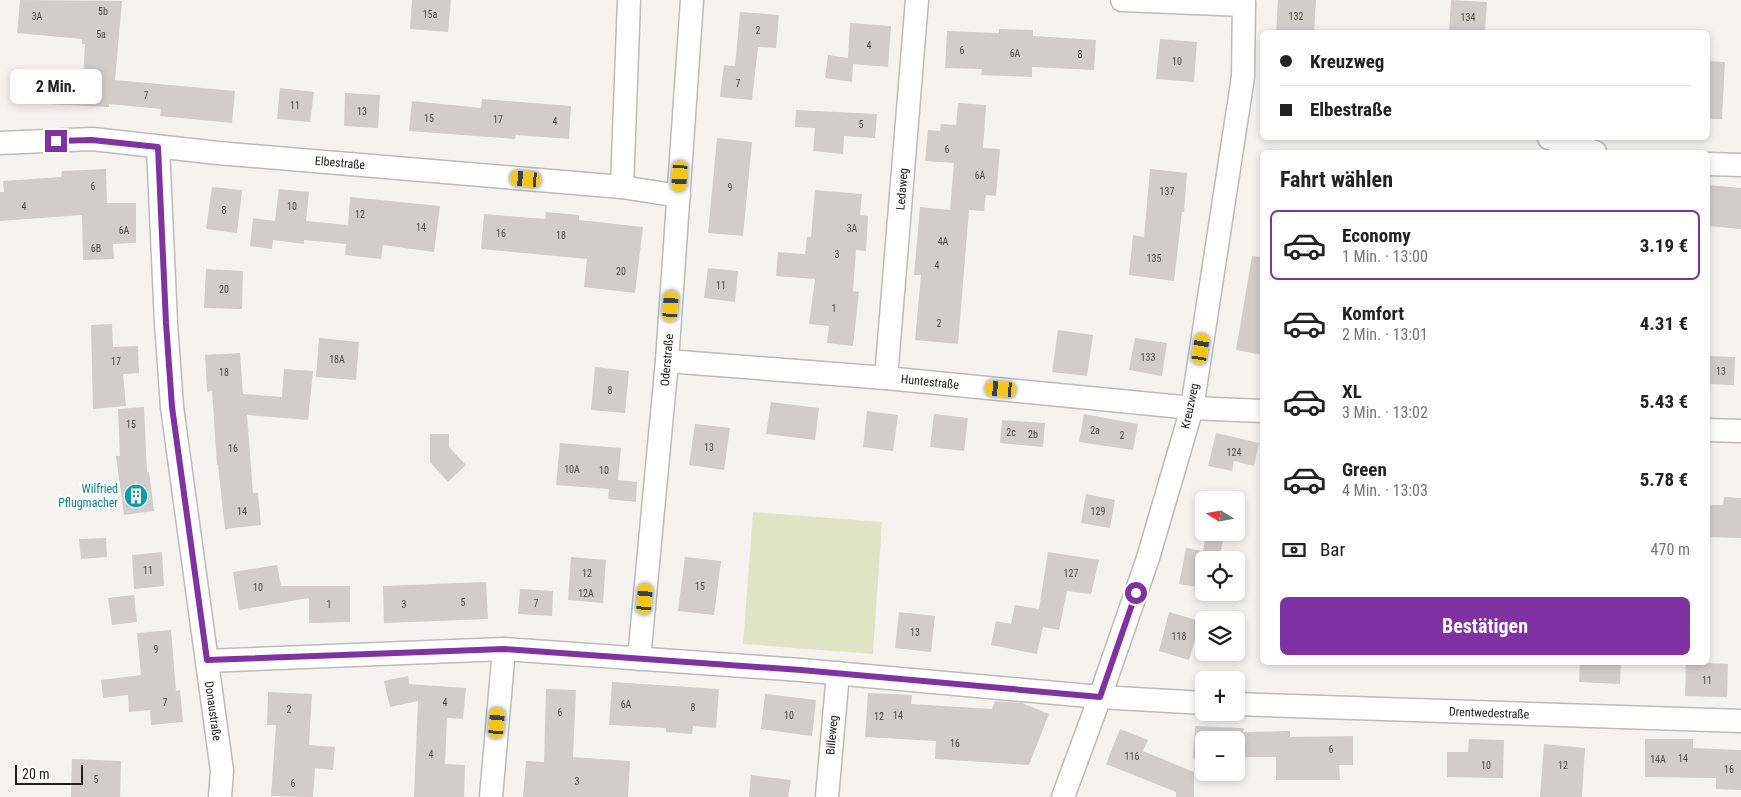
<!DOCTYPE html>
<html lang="de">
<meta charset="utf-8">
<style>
body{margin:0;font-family:"Roboto Condensed",sans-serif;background:#f2f2f2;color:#222;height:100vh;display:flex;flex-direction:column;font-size:19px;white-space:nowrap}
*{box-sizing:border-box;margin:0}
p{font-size:16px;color:#767676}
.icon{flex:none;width:28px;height:28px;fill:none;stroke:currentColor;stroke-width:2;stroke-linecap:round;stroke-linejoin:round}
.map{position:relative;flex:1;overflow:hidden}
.sheet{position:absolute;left:1260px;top:150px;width:450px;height:515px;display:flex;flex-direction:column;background:#fff;border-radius:8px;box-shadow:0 2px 8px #0003}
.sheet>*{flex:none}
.top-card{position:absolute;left:1260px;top:30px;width:450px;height:110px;border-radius:8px;box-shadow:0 2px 8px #0003;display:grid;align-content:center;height:110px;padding:0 20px;background:#fff}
.needle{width:32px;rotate:281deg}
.controls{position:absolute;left:1195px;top:491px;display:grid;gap:10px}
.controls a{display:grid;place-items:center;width:50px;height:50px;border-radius:8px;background:#fff;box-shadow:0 2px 8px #0003;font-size:25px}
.scale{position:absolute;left:15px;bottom:12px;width:68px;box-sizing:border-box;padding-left:5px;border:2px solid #21201f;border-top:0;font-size:14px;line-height:18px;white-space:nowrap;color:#21201f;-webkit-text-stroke:4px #fff;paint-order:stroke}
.end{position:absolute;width:22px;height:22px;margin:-11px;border:6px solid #8032a3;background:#fff;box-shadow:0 0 0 2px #fff}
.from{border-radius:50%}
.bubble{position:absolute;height:35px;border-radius:8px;background:#fff;box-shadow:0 2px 8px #0003;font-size:16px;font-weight:700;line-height:35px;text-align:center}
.car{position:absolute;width:15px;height:30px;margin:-15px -8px;border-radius:6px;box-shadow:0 0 4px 1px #0007;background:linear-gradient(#f5c518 24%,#345 0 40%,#f5c518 0 76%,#345 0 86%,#f5c518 0)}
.top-card b{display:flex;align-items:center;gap:18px;height:48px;font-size:19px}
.top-card b+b{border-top:1px solid #e0e0e0}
.top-card i{width:12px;height:12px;background:#222}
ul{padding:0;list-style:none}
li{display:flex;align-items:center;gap:15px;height:70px;margin:0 10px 8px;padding:0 10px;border:2px solid transparent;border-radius:8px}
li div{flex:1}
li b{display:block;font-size:19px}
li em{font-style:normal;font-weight:700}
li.on{border-color:#8032a3}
li>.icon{width:45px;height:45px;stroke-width:1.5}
h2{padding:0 20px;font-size:22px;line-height:60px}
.pay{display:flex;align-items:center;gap:12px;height:55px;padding:0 20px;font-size:19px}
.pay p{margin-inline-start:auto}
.action{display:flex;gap:10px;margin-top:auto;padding:10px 20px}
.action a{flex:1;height:58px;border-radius:8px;background:#8032a3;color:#fff;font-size:20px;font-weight:700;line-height:58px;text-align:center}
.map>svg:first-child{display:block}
.green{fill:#dfe5c4}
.building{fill:#d0cdcb}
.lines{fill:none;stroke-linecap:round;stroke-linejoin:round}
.minor-casing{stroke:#bcbbb8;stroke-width:25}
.minor{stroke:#fff;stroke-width:22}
.route{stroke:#8032a3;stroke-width:6}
.labels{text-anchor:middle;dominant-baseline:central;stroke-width:5;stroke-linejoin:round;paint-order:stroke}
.number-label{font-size:10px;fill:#4d4b4a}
.street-label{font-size:12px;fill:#21201f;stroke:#fff}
.culture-label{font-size:12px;fill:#0d838f;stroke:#fff;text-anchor:end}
</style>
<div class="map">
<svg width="1741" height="797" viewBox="0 0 1741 797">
<rect width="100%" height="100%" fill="#f5f3f0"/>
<polygon class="green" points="753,512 882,522 873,654 743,644"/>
<g class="building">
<polygon points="20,0 122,1 115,80 235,91 232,123 160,116 161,109 109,104 109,107 23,103 24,76 83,78 85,44 82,44 82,39 17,33"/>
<polygon points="412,0 451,0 448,32 410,29"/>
<polygon points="1278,0 1316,0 1314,32 1276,32"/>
<polygon points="1451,0 1487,2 1485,32 1449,32"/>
<polygon points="740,12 779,15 776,48 758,47 752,100 720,97 724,65 735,66"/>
<polygon points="850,23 891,26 888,67 853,64 852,82 825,78 828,55 848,58"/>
<polygon points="999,29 1033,30 1033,36 1096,40 1094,70 1032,67 1032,77 981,75 982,69 945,68 947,31 999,33"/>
<polygon points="1160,39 1197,42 1194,82 1156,79"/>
<polygon points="1708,61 1725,62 1722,119 1708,119"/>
<polygon points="280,88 314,92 310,122 277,119"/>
<polygon points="345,93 380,95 378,128 344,126"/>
<polygon points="482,99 571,106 569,139 516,135 515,139 409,131 412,101 481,108"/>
<polygon points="958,103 986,105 983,148 1000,149 996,196 986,195 984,211 969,210 958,344 915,340 921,275 914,275 920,207 950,210 954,163 925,161 928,130 940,131 941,124 956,125"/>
<polygon points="796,110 877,114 875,138 844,136 843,154 813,151 815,128 795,127"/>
<polygon points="717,138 752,142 743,236 708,233"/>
<polygon points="106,169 107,203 136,203 136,243 113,244 114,259 83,260 82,215 0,221 0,192 4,192 3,181 61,177 62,171"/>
<polygon points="1150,169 1187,173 1184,212 1182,212 1174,281 1129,275 1133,235 1144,237"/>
<polygon points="1708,185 1741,188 1741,229 1708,226"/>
<polygon points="212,187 242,190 237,233 206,229"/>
<polygon points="279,189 309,192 306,221 348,225 350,197 440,206 434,252 383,245 381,259 345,255 346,244 304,240 304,244 273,240 272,249 250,246 253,218 275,221"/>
<polygon points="815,190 862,194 860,215 868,216 866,251 856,250 853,291 859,292 853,346 827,343 829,326 809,324 815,279 776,276 778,252 805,254 807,237 811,237"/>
<polygon points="546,212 579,215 579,220 643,227 635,293 584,287 587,259 481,249 484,214 545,219"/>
<polygon points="1252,256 1262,257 1262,355 1236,350"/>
<polygon points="708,268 738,271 735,302 704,298"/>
<polygon points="206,269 243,271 242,309 204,308"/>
<polygon points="112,324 113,347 138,346 139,373 123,374 126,406 93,409 91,325"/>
<polygon points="1058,330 1093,335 1087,376 1052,372"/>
<polygon points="319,338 359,342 356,380 316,377"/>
<polygon points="1135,338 1167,343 1162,376 1129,370"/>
<polygon points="240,353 243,394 282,397 284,369 313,371 308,420 247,415 253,493 258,493 261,525 225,529 218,465 217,465 212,391 207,392 205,355"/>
<polygon points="1708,356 1735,357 1734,385 1708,384"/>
<polygon points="595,367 629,371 625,413 591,410"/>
<polygon points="771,402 819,408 815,440 766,434"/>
<polygon points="144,407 147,472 149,472 154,511 124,515 116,456 120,456 118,409"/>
<polygon points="867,411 898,415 893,451 863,447"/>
<polygon points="934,414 968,418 964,451 930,447"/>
<polygon points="1084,414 1138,424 1133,450 1079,442"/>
<polygon points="1002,420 1045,423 1043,447 1000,443"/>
<polygon points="695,424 730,428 724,470 689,465"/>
<polygon points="1216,433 1259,443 1254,466 1234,461 1232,471 1208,466"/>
<polygon points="430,434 449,434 449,447 466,465 448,482 430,462"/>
<polygon points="560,443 621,448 618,480 637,482 636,502 608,499 609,489 556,485"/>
<polygon points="1086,494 1115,500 1110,528 1081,523"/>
<polygon points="1724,497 1741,498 1741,538 1708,537 1708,505 1723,505"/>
<polygon points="1207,532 1224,535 1219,560 1204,560 1204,588 1179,584 1186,548 1203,551"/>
<polygon points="106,538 107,557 81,559 79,539"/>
<polygon points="162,552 164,586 134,589 132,555"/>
<polygon points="1048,552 1099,560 1091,594 1067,591 1059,630 1043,627 1037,654 991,645 996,621 1011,624 1015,605 1039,609"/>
<polygon points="571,557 606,560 603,603 568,600"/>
<polygon points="685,557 721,561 714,615 678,611"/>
<polygon points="277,565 281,586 350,586 350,622 309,623 309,598 239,610 233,572"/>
<polygon points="486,582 488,619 384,623 383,586"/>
<polygon points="520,589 553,591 552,616 518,614"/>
<polygon points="134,595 137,622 112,625 108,598"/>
<polygon points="899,612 935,616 931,652 895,648"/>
<polygon points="1169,612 1200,621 1189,660 1159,651"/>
<polygon points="171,630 176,691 180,690 183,722 151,725 150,710 129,712 128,695 103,698 101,680 141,675 137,633"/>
<polygon points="1580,662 1621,662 1620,684 1579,682"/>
<polygon points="1686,662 1728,664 1727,697 1685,696"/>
<polygon points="408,676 409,684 466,688 463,719 447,718 445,764 465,765 464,797 414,797 418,701 390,707 384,681"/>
<polygon points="612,682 719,689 716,728 693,726 692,734 666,732 666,728 609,725"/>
<polygon points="546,689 576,690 573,757 630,761 628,797 523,797 526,761 544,762"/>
<polygon points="268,692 312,694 309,745 335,747 333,770 315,768 313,797 271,796 276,725 267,725"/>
<polygon points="868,693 912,695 911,704 992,709 995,701 1022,703 1049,714 1029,765 935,759 936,741 865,737"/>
<polygon points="765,694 816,700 812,736 761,729"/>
<polygon points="1195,726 1244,728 1243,732 1290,731 1290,737 1353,736 1353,765 1339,765 1340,780 1276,780 1276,757 1242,757 1242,762 1236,761 1236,740 1204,740 1204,759 1193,759"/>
<polygon points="1120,729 1148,740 1143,751 1194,772 1194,797 1176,797 1176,792 1106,764"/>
<polygon points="1469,739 1504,740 1503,778 1447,777 1447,752 1468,752"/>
<polygon points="1645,739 1693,739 1693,748 1741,750 1741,790 1716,789 1716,778 1645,777"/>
<polygon points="1544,744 1585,748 1582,797 1540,797"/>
<polygon points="72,759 121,761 120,797 71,797"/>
<polygon points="751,775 791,780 788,797 749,797"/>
</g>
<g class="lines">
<g class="minor-casing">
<g id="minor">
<polyline points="1122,0 1244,5"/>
<polyline points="1549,138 1595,152"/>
<polyline points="0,143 92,139 218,153 622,187 679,196"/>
<polyline points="158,147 166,323 172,407 222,771 220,797"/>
<polyline points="1708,164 1741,165"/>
<polyline points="622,187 629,0"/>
<polyline points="667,361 886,378 1192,408 1262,411"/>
<polyline points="886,378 917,0"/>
<polyline points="1708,430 1741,431"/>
<polyline points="639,659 667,361 692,0"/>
<polyline points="207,661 504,649 801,670 1100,697 1204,703"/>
<polyline points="1236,704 1741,721"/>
<polyline points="491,797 504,649"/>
<polyline points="827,797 838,673"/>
<polyline points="1063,797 1100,697 1148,558 1192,408 1243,77 1244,0"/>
</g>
</g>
<use href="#minor" class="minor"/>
</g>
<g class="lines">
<polyline class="route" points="56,141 92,140 158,147 166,323 172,407 207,660 504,649 801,670 1100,697 1136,593"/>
</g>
<defs>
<g id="building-disc" transform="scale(1.25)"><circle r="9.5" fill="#0f9aa8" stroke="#fff"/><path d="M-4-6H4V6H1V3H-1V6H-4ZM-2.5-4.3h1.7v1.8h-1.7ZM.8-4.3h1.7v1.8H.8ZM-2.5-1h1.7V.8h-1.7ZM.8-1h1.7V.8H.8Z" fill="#fff"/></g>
</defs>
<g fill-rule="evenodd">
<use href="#building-disc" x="136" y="496"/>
</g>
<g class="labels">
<g class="number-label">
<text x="103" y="11">5b</text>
<text x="430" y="14">15a</text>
<text x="37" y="16">3A</text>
<text x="1296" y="16">132</text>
<text x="1468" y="17">134</text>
<text x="758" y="30">2</text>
<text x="101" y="34">5a</text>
<text x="869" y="45">4</text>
<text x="962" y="50">6</text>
<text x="1015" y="53">6A</text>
<text x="1080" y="54">8</text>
<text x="1177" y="61">10</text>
<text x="738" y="83">7</text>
<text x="146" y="95">7</text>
<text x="295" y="105">11</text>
<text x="362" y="111">13</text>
<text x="429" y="118">15</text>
<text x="498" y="119">17</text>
<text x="555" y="121">4</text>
<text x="861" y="124">5</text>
<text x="947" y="149">6</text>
<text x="980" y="175">6A</text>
<text x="93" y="186">6</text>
<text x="730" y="187">9</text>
<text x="1167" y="191">137</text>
<text x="24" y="206">4</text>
<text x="292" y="206">10</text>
<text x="224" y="210">8</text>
<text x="360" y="214">12</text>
<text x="421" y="227">14</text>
<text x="852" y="228">3A</text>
<text x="124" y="230">6A</text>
<text x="501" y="233">16</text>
<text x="561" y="235">18</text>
<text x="943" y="241">4A</text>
<text x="96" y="248">6B</text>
<text x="837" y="254">3</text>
<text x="1154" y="258">135</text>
<text x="937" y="265">4</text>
<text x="621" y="271">20</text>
<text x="721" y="285">11</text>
<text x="224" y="289">20</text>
<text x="834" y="308">1</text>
<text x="939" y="323">2</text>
<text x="1148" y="357">133</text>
<text x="337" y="359">18A</text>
<text x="116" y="361">17</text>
<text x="1721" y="371">13</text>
<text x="224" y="372">18</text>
<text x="610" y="390">8</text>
<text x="131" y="424">15</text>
<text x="1095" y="430">2a</text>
<text x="1011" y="432">2c</text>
<text x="1033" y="434">2b</text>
<text x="1122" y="435">2</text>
<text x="709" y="447">13</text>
<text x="233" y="448">16</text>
<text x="1234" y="452">124</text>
<text x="572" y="469">10A</text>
<text x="604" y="470">10</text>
<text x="242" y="511">14</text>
<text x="1098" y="511">129</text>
<text x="148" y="570">11</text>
<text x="587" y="573">12</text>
<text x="1071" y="573">127</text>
<text x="700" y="586">15</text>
<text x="258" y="587">10</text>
<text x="586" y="593">12A</text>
<text x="463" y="602">5</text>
<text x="536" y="603">7</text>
<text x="329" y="604">1</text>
<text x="404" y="604">3</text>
<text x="915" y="632">13</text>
<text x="1179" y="636">118</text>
<text x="156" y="649">9</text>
<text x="1707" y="680">11</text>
<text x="165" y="702">7</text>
<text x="445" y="702">4</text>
<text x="626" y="704">6A</text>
<text x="693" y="707">8</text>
<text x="289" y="709">2</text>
<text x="560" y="712">6</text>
<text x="789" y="715">10</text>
<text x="898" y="715">14</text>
<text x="879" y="716">12</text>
<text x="955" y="743">16</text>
<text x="1331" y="749">6</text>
<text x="431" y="754">4</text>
<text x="1132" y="756">116</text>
<text x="1683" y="758">14</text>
<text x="1658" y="759">14A</text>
<text x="1486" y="765">10</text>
<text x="1563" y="765">12</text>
<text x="1729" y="769">16</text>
<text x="96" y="779">5</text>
<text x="577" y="781">3</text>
<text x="293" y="783">6</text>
</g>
<g class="street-label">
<text transform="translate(340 163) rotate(5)">Elbestraße</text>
<text transform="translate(902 189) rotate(-85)">Ledaweg</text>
<text transform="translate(667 360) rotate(-85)">Oderstraße</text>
<text transform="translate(930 382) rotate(6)">Huntestraße</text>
<text transform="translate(1190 406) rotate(-78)">Kreuzweg</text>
<text transform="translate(213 711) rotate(82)">Donaustraße</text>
<text transform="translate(1489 713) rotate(2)">Drentwedestraße</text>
<text transform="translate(832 735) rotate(-85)">Billeweg</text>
</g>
<g class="culture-label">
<text x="118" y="489">Wilfried<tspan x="118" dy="14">Pflugmacher</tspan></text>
</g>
</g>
</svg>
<div class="controls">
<a><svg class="needle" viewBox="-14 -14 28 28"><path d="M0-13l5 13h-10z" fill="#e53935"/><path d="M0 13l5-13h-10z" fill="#767676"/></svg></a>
<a><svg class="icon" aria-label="locate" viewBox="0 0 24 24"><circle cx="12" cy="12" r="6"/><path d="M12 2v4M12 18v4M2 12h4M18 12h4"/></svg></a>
<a><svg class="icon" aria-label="layers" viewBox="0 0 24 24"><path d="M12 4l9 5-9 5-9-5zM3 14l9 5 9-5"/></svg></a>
<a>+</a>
<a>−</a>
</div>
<div class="scale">20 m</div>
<i class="end from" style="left:1136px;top:593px"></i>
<i class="end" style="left:56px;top:141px"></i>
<div class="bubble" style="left:10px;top:69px;width:92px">2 Min.</div>
<i class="car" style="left:680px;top:176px;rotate:184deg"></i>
<i class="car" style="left:526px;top:179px;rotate:275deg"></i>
<i class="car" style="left:671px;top:306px;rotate:4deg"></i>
<i class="car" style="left:1201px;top:349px;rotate:9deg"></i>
<i class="car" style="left:1001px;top:389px;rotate:275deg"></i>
<i class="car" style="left:645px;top:599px;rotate:5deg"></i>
<i class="car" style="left:497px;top:723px;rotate:5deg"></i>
<div class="top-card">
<b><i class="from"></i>Kreuzweg</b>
<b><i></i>Elbestraße</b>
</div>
<section class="sheet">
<h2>Fahrt wählen</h2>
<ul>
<li class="on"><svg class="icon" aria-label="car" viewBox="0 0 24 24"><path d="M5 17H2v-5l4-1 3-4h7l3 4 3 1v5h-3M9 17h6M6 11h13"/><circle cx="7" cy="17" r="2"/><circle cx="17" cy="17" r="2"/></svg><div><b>Economy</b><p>1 Min. · 13:00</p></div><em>3.19 €</em></li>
<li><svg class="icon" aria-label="car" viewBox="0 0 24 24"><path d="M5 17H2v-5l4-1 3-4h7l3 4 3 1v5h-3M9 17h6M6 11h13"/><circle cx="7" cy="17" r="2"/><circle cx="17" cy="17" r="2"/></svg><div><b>Komfort</b><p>2 Min. · 13:01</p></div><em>4.31 €</em></li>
<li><svg class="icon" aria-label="car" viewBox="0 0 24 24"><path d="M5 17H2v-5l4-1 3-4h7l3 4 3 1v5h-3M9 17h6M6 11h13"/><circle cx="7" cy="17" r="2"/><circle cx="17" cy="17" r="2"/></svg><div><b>XL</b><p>3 Min. · 13:02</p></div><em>5.43 €</em></li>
<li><svg class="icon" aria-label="car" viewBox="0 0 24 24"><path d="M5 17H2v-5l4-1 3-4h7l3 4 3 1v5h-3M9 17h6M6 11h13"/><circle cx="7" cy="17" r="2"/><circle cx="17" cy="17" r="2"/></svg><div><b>Green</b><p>4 Min. · 13:03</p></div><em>5.78 €</em></li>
</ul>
<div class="pay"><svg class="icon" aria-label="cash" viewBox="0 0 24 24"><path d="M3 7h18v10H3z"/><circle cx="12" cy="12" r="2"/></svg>Bar<p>470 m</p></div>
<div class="action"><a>Bestätigen</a></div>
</section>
</div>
